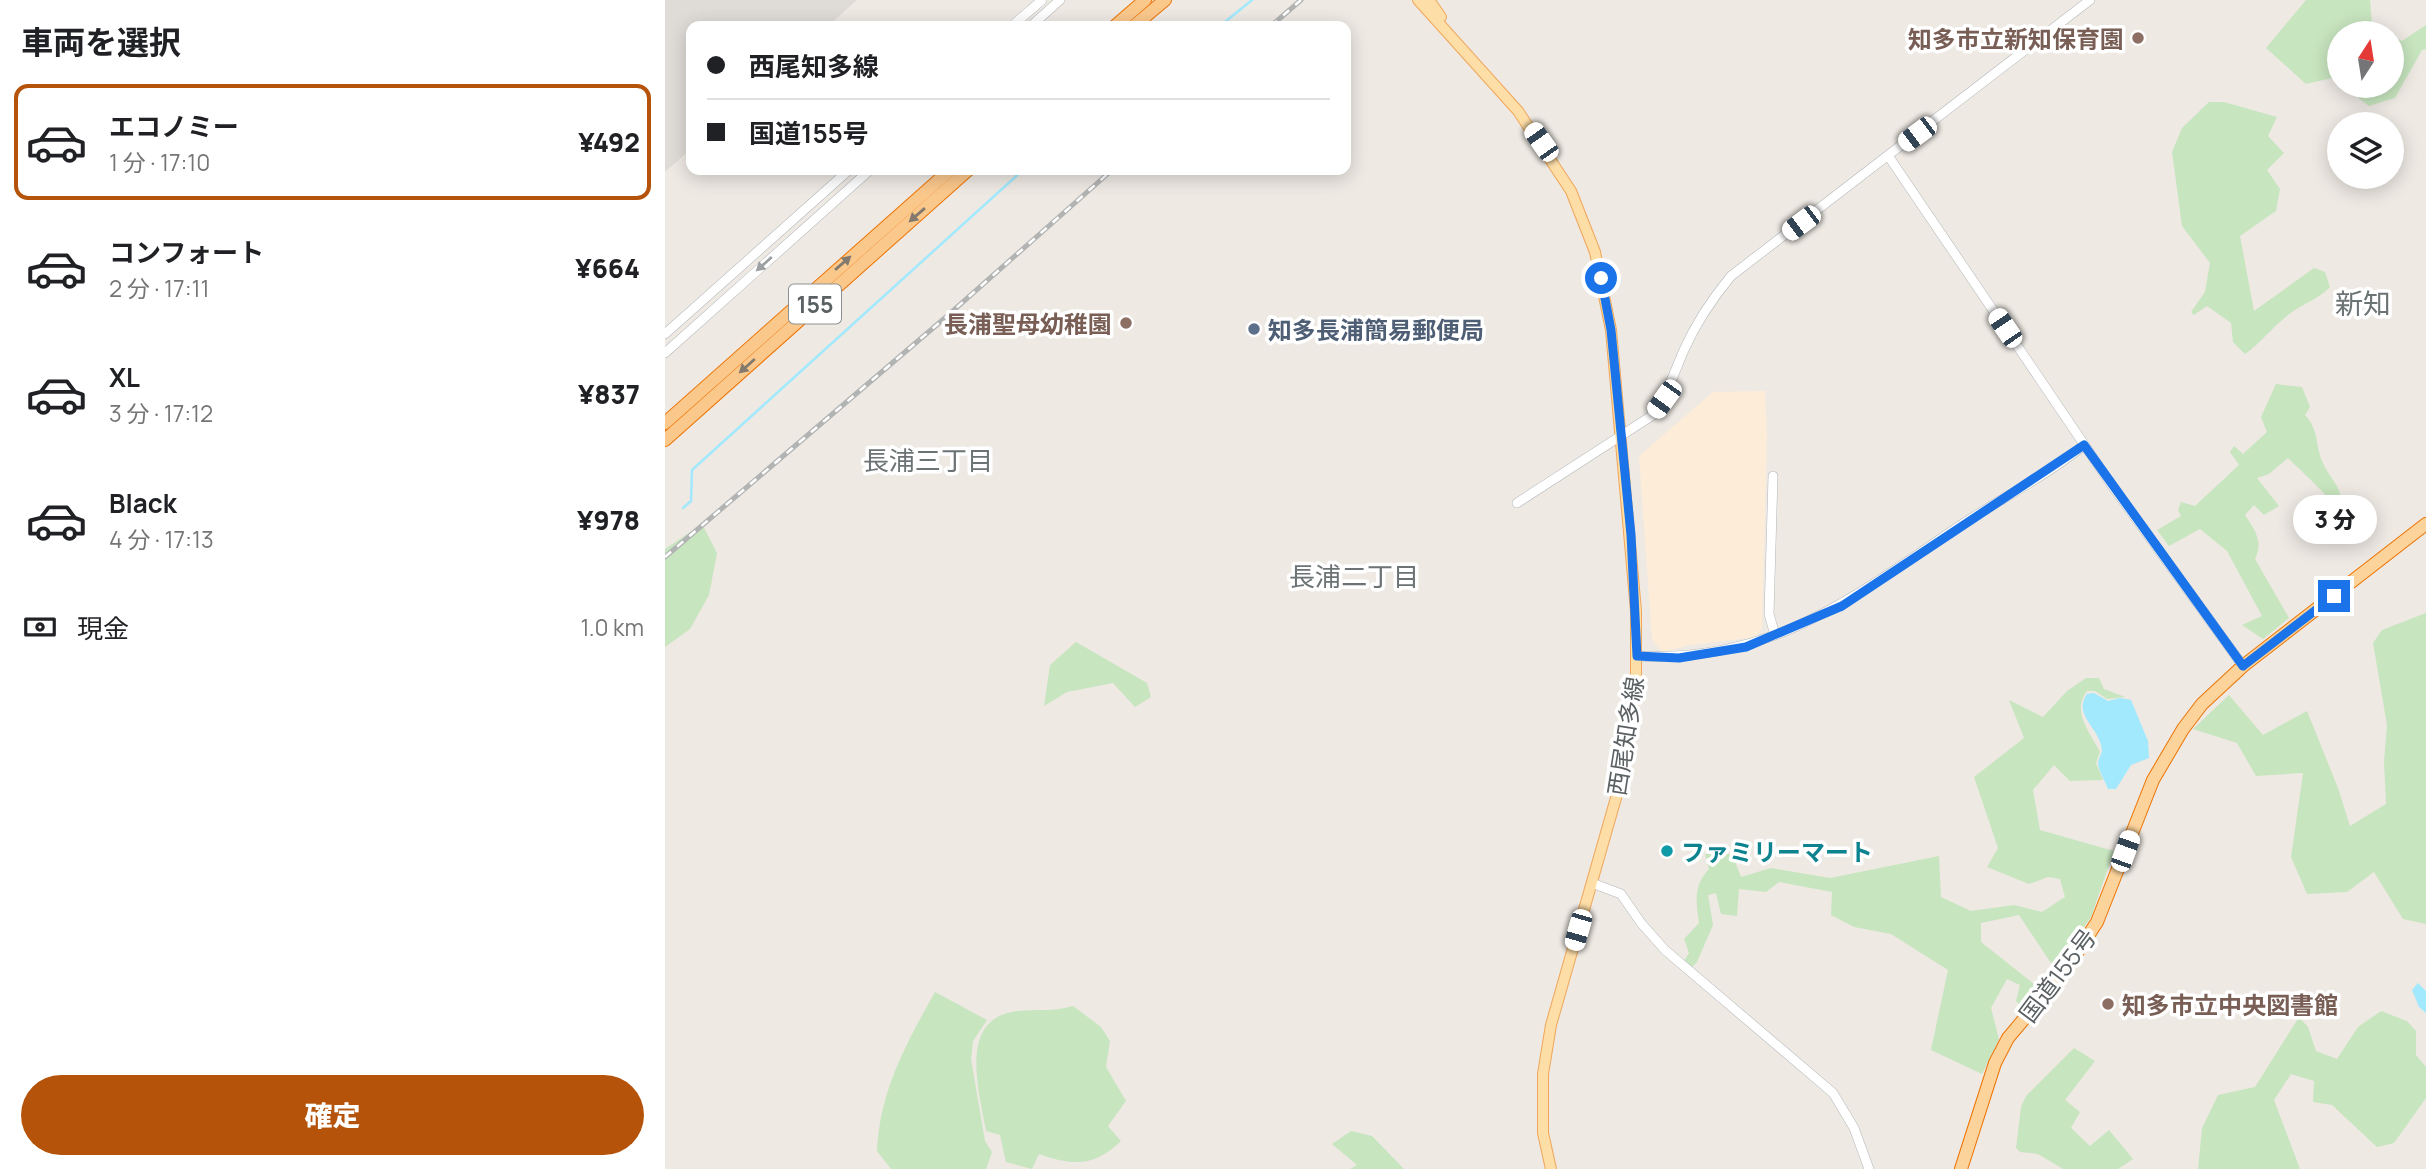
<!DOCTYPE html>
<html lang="ja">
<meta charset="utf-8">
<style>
body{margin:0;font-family:Manrope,"Noto Sans JP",sans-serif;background:#f6f6f6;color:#202124;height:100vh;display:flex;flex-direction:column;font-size:26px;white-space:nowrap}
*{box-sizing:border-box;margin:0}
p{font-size:23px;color:#757577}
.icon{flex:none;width:38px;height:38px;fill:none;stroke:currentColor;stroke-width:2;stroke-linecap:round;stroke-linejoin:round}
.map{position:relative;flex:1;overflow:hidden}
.panel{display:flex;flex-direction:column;background:#fff;width:665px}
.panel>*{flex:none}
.banner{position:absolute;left:21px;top:21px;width:665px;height:154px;border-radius:14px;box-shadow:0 4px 18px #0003;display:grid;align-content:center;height:154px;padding:0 21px;background:#fff}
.needle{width:46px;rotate:12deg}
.tools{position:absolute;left:1662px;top:21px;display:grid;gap:14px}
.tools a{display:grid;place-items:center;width:77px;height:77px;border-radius:50%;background:#fff;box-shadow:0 4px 18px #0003;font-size:35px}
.end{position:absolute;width:32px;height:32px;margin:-16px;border:9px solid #1a73e8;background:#fff;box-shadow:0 0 0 4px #fff}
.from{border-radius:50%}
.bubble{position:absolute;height:49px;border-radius:24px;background:#fff;box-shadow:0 4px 18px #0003;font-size:23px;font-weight:800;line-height:49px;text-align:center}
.car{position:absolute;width:21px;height:42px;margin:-21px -10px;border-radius:9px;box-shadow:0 0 5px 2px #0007;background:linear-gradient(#fff 24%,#345 0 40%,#fff 0 76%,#345 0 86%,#fff 0)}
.banner b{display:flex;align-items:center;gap:24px;height:66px;font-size:26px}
.banner b+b{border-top:2px solid #e0e0e0}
.banner i{width:18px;height:18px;background:#202124}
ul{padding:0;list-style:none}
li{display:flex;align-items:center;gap:21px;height:116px;margin:0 14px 10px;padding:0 7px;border:4px solid transparent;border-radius:14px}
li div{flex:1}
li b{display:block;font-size:26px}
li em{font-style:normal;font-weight:800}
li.on{border-color:#b45309}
li>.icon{width:63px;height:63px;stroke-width:1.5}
h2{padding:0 21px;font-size:32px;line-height:84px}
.pay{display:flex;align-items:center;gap:18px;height:77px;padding:0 21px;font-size:26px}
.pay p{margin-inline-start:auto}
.button{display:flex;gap:14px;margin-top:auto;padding:14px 21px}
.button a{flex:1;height:80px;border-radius:42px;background:#b45309;color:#fff;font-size:28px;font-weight:800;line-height:80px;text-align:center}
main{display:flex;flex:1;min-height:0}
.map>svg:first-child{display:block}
.commercial{fill:#fdedd8}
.industrial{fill:#dfdbd7}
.green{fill:#c7e5bf}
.water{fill:#a2e9fe}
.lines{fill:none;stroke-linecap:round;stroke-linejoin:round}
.stream{stroke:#a2e9fe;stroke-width:2.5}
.tertiary-casing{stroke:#b3b7ba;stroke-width:10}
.primary-casing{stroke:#efa65a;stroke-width:12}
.trunk-casing{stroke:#ed7303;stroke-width:14}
.motorway-casing{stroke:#ed7303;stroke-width:14}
.tertiary{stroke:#fff;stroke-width:9}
.primary{stroke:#fedea7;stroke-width:10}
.trunk{stroke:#fcd39a;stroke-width:12}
.motorway{stroke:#fbc88c;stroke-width:12}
.rail-casing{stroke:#b2b3b3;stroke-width:5}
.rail{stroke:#fff;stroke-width:2.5;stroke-dasharray:8;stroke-linecap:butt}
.oneway{fill:#837a6d}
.oneway2{fill:#9da0a1}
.route{stroke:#1a73e8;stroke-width:9}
.education-dot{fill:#8d6e63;stroke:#fff;stroke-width:2.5}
.service-dot{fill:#5c6f8a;stroke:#fff;stroke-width:2.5}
.culture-dot{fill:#0f9aa8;stroke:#fff;stroke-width:2.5}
.labels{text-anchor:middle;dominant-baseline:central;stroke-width:7;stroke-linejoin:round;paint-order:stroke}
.shield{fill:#fff;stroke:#8c9092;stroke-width:2}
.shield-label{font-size:23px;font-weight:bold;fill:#5b6063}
.education-label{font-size:24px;font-weight:bold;fill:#785e54;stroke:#fff;text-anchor:end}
.service-label{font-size:24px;font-weight:bold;fill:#4e5e75;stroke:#fff;text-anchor:start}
.street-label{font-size:24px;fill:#5b6063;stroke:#fff}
.culture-label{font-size:24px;font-weight:bold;fill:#0d838f;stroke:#fff;text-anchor:start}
.neighbourhood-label{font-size:26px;fill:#6c7375;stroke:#fff}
.quarter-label{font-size:28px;fill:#6c7375;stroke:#fff}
</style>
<main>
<section class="panel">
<h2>車両を選択</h2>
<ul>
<li class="on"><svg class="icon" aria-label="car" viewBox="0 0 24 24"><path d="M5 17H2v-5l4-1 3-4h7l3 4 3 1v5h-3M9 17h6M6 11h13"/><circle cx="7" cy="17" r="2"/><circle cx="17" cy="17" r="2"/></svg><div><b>エコノミー</b><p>1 分 · 17:10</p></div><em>¥492</em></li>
<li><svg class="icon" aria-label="car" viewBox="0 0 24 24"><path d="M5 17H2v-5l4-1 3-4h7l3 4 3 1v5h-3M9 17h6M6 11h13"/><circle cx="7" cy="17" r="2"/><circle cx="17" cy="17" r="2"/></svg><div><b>コンフォート</b><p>2 分 · 17:11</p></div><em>¥664</em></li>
<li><svg class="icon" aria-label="car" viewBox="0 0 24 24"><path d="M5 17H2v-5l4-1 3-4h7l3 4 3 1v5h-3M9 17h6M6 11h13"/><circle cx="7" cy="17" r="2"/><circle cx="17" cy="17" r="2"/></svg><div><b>XL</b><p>3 分 · 17:12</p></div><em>¥837</em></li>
<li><svg class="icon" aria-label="car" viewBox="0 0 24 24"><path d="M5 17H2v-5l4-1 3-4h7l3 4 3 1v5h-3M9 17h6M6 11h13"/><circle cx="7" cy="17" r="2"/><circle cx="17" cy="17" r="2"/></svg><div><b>Black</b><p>4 分 · 17:13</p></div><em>¥978</em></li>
</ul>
<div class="pay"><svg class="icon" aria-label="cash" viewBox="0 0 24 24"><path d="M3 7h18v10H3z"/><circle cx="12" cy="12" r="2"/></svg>現金<p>1.0 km</p></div>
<div class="button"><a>確定</a></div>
</section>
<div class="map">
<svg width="1761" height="1169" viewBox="0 0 1761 1169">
<rect width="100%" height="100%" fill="#eee9e3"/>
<polygon class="commercial" points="1100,391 1102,434 1097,627 1091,637 1025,645 997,652 987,640 974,456 1048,392"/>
<polygon class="industrial" points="0,0 192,0 163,26 26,26 26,149 0,172"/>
<g class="green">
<polygon points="1641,0 1705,0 1707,25 1722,33 1675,33 1675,83 1667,78 1641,84 1601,48"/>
<polygon points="1761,25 1761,49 1757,50 1730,98 1704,106 1678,86 1727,86 1727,36 1737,41"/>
<path d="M1544,102H1559L1612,117L1603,136L1619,153L1602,170L1615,189L1611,211L1575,236L1589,311L1649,268L1660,272L1665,287C1653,299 1640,303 1627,312C1610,324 1597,342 1580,354L1568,342L1566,323L1542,306L1529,315L1526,312L1540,292L1545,263L1517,226L1507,152L1517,128Z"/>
<path d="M1611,384L1637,387L1645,407L1640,415C1654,430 1650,444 1657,461C1667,484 1680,486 1676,516L1671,513C1669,498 1635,471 1623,458L1604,474L1592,478L1614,506L1599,515L1589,505L1580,515C1589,529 1599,541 1590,559L1624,618L1598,639L1577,625L1597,616L1562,551L1535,529L1504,546L1492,530L1516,516L1513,510L1516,502L1530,506L1574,465L1565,452L1569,446L1578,454L1602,432L1596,417Z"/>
<polygon points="37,524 52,553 44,595 25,629 0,647 0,549"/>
<polygon points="1761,613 1761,924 1738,919 1709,872 1682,892 1642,894 1626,857 1638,773 1591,776 1572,743 1528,729 1564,695 1598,735 1642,711 1673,788 1685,826 1721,804 1719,762 1722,725 1708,643 1717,630"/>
<polygon points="411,642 482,683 486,697 470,707 448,683 402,692 379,706 385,665"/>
<path d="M1421,678H1434L1439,689L1460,697L1442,699L1430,691H1422C1406,712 1425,732 1435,752L1431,763L1438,780L1405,781L1389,765L1368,790L1375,830L1449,851L1426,917L1390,969L1354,915L1316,923V942L1374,988L1358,1009L1351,1001L1355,985L1342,979L1326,1008L1334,1039L1317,1074L1266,1050L1283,970L1226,934L1189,927L1166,915L1167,892L1114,882L1101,892L1074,889L1072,916L1056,914L1051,893L1043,895L1048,925L1032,962L1027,967L1019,961L1024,953L1019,939L1034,923C1031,901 1028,886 1044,869L1040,854H1067L1076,877L1106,868L1165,878L1274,856L1276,897L1306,911L1349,905L1377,912L1400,897L1395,879L1383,877L1364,884L1322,867L1333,848L1309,777L1359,738L1344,700L1378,717L1402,691Z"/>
<path d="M270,992L322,1020L308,1041L306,1059L320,1141L327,1152L321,1169H226L212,1151C215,1090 241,1044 270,992Z"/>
<path d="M408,1006L436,1027L445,1041L441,1067L461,1101L443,1126L456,1141C429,1167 408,1166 374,1154L367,1169L341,1162L335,1135L321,1131C314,1091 292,1017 353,1011C372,1009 389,1012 408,1006Z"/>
<polygon points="1716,1011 1742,1021 1751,1031 1751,1055 1761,1067 1761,1098 1729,1143 1712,1147 1667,1105 1648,1102 1649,1081 1626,1074 1609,1100 1635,1169 1533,1169 1537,1128 1553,1095 1590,1087 1634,1017 1643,1027 1651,1051 1672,1059 1693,1027"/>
<polygon points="1409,1048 1430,1061 1400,1100 1415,1112 1406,1128 1425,1146 1444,1130 1468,1159 1453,1169 1398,1169 1373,1154 1355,1152 1351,1148 1356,1107 1361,1096"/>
<polygon points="686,1131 707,1136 739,1169 685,1169 692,1165 667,1144"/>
</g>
<g class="water">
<path d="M1429,693L1443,701L1455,698L1466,700L1483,741L1484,758L1466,765L1451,789H1443C1440,781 1433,770 1433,762C1433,761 1437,752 1437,751C1436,728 1407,716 1422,694Z"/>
<polygon points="1753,983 1761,991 1761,1013 1754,1007 1747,990"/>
</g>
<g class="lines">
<g class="stream">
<polyline points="555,26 587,0"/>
<polyline points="18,508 26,501 27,470 358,170"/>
</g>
<g class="tertiary-casing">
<g id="tertiary">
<polyline points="347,26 377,0"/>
<polyline points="366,26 395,0"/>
<polyline points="1224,157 1446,484 1578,666"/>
<polyline points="0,334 184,170"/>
<polyline points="0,353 205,170"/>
<polyline points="1108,476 1104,614 1110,635"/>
<path d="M852,503L988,415C1002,395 1009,373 1019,350C1031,323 1047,299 1066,276L1425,0"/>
<path d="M972,656C1108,664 1193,594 1299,523C1339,497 1382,475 1419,445"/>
<polyline points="927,883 956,894 976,923 1000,950 1168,1093 1189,1128 1204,1169"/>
</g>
</g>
<g class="primary-casing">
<g id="primary">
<polyline points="753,0 853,111 906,191 930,252 946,330 971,611 971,684 957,777 886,1025 878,1074 878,1133 886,1169"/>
<polyline points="764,0 776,17"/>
</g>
</g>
<g class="trunk-casing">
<polyline id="trunk" points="1296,1169 1330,1063 1343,1038 1402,968 1432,922 1488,780 1518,729 1537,704 1578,666 1761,524"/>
</g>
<g class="motorway-casing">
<g id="motorway">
<polyline points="450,26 480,0"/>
<polyline points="469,26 500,0"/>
<polyline points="0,423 285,170"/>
<polyline points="0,440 303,170"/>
</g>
</g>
<use href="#tertiary" class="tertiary"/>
<use href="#primary" class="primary"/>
<use href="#trunk" class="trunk"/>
<use href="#motorway" class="motorway"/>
<g class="rail-casing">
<g id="rail">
<polyline points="606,26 636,0"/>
<polyline points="0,557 281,317 447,170"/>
</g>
</g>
<use href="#rail" class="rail"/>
</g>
<defs><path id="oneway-solid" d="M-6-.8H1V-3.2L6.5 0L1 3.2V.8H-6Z" transform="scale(1.75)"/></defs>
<g class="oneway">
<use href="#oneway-solid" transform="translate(252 215) rotate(139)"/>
<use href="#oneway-solid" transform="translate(178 263) rotate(-41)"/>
<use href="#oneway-solid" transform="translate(82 366) rotate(138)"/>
</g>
<use class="oneway2" href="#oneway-solid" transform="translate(99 264) rotate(138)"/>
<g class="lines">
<polyline class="route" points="936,278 946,330 966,535 972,656 1014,658 1081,647 1177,606 1419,445 1578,666 1669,596"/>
</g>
<g class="education-dot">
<circle cx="1473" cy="38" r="7"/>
<circle cx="461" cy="323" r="7"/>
<circle cx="1443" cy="1004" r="7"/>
</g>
<circle class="service-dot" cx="589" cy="329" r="7"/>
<circle class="culture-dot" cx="1002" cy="851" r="7"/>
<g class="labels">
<rect class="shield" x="124" y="284.5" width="52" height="39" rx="5"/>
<g class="shield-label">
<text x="150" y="304">155</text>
</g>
<g class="education-label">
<text x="1459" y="38">知多市立新知保育園</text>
<text x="447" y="323">長浦聖母幼稚園</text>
<text x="1457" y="1004" text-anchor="start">知多市立中央図書館</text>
</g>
<g class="service-label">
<text x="603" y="329">知多長浦簡易郵便局</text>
</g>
<g class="street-label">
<text transform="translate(960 736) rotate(-81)">西尾知多線</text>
<text transform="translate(1392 975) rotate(-53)">国道155号</text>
</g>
<g class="culture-label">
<text x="1016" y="851">ファミリーマート</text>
</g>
<g class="neighbourhood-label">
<text x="263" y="460">長浦三丁目</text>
<text x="689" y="576">長浦二丁目</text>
</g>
<g class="quarter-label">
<text x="1698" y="303">新知</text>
</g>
</g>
</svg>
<div class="tools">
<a><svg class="needle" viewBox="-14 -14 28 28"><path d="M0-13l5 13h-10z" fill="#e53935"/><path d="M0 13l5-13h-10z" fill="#757577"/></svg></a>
<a><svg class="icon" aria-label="layers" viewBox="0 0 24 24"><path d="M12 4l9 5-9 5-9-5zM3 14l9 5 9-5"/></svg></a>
</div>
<i class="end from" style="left:936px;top:278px"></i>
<i class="end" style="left:1669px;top:596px"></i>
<div class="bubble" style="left:1628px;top:495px;width:84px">3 分</div>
<i class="car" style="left:1252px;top:134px;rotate:233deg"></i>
<i class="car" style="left:876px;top:142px;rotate:325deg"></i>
<i class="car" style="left:1136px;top:223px;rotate:233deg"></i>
<i class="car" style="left:1340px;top:328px;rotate:326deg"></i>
<i class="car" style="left:999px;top:399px;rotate:216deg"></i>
<i class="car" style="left:1460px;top:851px;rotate:20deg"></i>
<i class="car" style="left:913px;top:930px;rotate:196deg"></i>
<div class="banner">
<b><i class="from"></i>西尾知多線</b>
<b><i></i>国道155号</b>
</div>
</div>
</main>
